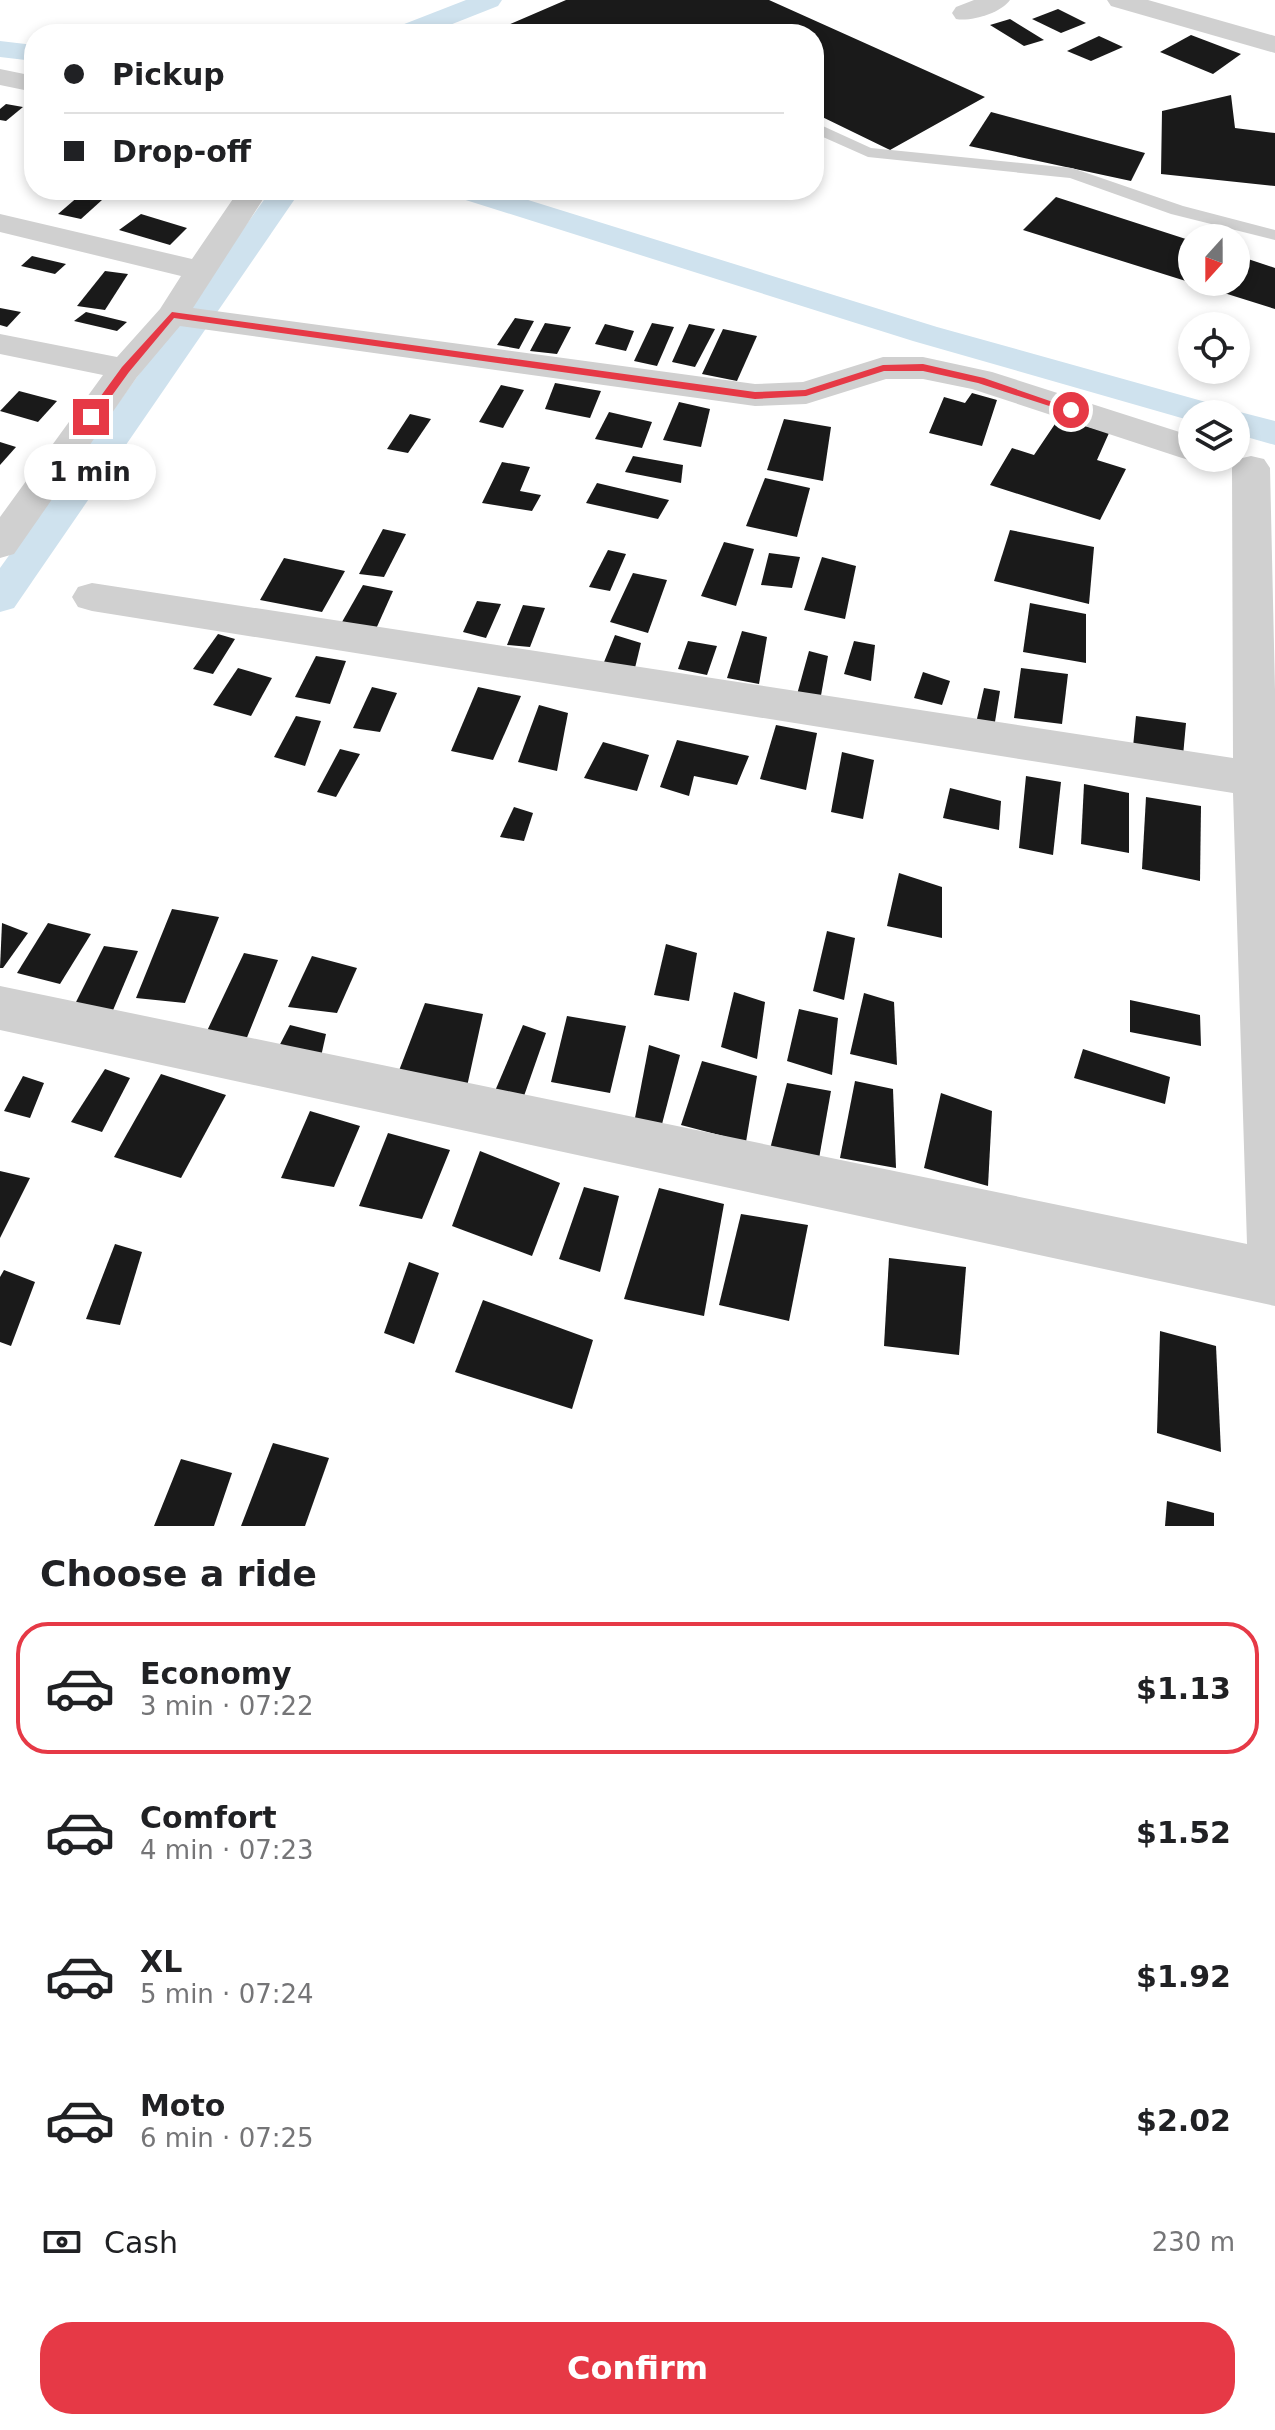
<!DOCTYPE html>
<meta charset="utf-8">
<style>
body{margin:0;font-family:"DejaVu Sans",sans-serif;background:#f2f2f2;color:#202124;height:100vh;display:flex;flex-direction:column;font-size:30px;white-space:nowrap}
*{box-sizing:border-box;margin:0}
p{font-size:26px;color:#757577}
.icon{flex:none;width:44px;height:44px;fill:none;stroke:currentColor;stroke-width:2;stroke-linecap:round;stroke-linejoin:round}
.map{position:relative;height:1526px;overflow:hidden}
.drawer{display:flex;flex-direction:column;background:#fff;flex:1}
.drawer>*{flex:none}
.guide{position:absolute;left:24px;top:24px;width:800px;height:176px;border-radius:32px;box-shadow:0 4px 12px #0003;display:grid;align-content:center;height:176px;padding:0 40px;background:#fff}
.needle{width:52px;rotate:201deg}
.fabs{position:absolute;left:1178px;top:224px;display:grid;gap:16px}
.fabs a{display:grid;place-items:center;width:72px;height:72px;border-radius:50%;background:#fff;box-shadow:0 4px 12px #0003;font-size:40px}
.end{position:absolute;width:36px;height:36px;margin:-18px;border:10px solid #e63946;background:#fff;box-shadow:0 0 0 4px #fff}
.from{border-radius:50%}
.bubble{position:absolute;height:56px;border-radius:28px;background:#fff;box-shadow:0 4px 12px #0003;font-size:26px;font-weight:700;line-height:56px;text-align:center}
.guide b{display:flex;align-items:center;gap:28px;height:76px;font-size:30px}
.guide b+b{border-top:2px solid #e0e0e0}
.guide i{width:20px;height:20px;background:#202124}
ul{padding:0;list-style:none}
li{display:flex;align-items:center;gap:24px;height:132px;margin:0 16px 12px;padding:0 24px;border:4px solid transparent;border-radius:32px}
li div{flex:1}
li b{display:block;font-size:30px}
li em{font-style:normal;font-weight:700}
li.current{border-color:#e63946}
li>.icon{width:72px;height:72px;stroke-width:1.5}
h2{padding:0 40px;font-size:36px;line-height:96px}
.pay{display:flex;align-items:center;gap:20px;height:88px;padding:0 40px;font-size:30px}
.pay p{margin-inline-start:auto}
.button{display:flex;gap:16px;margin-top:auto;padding:16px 40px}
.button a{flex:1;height:92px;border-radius:32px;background:#e63946;color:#fff;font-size:32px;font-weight:700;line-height:92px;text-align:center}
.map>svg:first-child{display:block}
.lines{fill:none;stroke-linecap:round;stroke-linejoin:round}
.canal{fill:#cfe2ee;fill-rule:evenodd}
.building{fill:#1a1a1a}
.lane{fill:#d0d0d0;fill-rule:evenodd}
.street{fill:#d0d0d0;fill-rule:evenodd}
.route{fill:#e63946}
</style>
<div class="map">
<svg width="1275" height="1526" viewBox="0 0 1275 1526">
<rect width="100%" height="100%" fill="#fff"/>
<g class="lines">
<g class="canal">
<polygon points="466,0 502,0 498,6 427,34 390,34 394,28"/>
<polygon points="0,41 34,45 34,61 0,57"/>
<polygon points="271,190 301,190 14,608 0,612 0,568"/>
<polygon points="449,190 496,190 937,327 1220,406 1225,414 1236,411 1275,421 1275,445 1236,434 1236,414 1192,414 1192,421 913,341 453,196"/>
</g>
</g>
<g class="building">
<polygon points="566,0 769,0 985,97 890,150 814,113 814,34 487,34"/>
<polygon points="1058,9 1086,23 1061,33 1032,19"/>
<polygon points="1010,19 1044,40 1024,46 990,25"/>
<polygon points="1191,35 1241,54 1213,74 1160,52"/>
<polygon points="1099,36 1123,47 1091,61 1067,51"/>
<polygon points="1231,95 1235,128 1275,133 1275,186 1161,174 1162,111"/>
<polygon points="6,104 23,107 6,121 0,120 0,109"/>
<polygon points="991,112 1145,153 1131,181 969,146"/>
<polygon points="80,195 102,200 81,219 58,214"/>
<polygon points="1056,197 1192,241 1192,282 1236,282 1236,255 1275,268 1275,309 1023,230"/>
<polygon points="141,214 187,228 170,245 119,230"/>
<polygon points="32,256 66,264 55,274 21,266"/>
<polygon points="105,271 128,274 105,310 77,306"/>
<polygon points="0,308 21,312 7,327 0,325"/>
<polygon points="86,312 127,322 117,331 74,321"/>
<polygon points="515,318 534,321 519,349 497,345"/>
<polygon points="545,323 571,327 557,354 530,351"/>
<polygon points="652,323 674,327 657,366 634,361"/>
<polygon points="605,324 634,331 626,351 595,344"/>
<polygon points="689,324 715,329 695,367 672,362"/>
<polygon points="723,329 757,336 737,381 702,374"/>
<polygon points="555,383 601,391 590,418 545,409"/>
<polygon points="501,385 524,390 503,428 479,422"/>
<polygon points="19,391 57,401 38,422 0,411"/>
<polygon points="972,393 997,400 982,446 929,433 944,397 965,403"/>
<polygon points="679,402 710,409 701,447 663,440"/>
<polygon points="609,412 652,422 642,448 595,439"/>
<polygon points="410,414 431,419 408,453 387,449"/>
<polygon points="1059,418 1109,433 1097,460 1126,469 1100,520 990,485 1012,448 1034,455"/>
<polygon points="784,419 831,427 823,481 767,470"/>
<polygon points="0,442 16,447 0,465"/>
<polygon points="633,456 683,465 681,483 625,472"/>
<polygon points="502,462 530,467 520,491 541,495 532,511 482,503"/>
<polygon points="765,478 810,488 797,537 746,526"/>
<polygon points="597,483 669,500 658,519 586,503"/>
<polygon points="383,529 406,534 384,577 359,574"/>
<polygon points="1010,530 1094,547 1089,604 994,581"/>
<polygon points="724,542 754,549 736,606 701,596"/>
<polygon points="608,550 626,554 610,591 589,587"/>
<polygon points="769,553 800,557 792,588 761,585"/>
<polygon points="822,557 856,566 845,619 804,610"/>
<polygon points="284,558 345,571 322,612 260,600"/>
<polygon points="633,573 667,580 648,633 610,622"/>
<polygon points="363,585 393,591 376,629 342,622"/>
<polygon points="477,601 501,604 486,638 463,632"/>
<polygon points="1030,603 1086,614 1086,663 1023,652"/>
<polygon points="523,605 545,608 530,647 507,645"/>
<polygon points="742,631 767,637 759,684 727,678"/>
<polygon points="218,634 235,639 213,674 193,669"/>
<polygon points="615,635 641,643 634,672 602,667"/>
<polygon points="688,641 717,646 707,675 678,669"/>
<polygon points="854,641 875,645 871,681 844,674"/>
<polygon points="809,651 828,656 820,701 796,698"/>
<polygon points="316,656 346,661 330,704 295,697"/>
<polygon points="238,668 272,678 251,716 213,705"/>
<polygon points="1021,668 1068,674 1062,724 1014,718"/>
<polygon points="923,672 950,681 942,705 914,698"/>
<polygon points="372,687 397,693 380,732 353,728"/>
<polygon points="478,687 521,696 493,760 451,751"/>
<polygon points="984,688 1000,691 994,728 976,723"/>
<polygon points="539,705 568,713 557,771 518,762"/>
<polygon points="296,716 321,721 305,766 274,757"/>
<polygon points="1136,716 1186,723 1183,756 1133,747"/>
<polygon points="776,725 817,733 806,790 760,779"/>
<polygon points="677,740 749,756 737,785 694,776 689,796 660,787"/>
<polygon points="603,742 649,755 637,791 584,778"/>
<polygon points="340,749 360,754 336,797 317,792"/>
<polygon points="842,752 874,760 863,819 831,812"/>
<polygon points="1026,776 1061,782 1053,855 1019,848"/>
<polygon points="1084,784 1129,793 1129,853 1081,844"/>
<polygon points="950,788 1001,801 999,830 943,818"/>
<polygon points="1146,797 1201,806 1200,881 1142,869"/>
<polygon points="514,807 533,813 524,841 500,837"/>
<polygon points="899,873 942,887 942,938 887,926"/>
<polygon points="172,909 219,917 185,1003 136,998"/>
<polygon points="2,923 28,933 3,968 0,968"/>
<polygon points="48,923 91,934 60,984 17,973"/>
<polygon points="827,931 855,938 844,1000 813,991"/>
<polygon points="666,944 697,953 689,1001 654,995"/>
<polygon points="104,946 138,951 111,1015 73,1008"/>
<polygon points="244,953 278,960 246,1040 206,1033"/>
<polygon points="312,956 357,968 337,1013 288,1007"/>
<polygon points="734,992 765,1002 757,1059 721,1047"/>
<polygon points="864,993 894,1002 897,1065 850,1054"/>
<polygon points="1130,1000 1200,1015 1201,1046 1130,1032"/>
<polygon points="425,1003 483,1014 466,1091 395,1081"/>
<polygon points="799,1009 838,1018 832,1075 787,1061"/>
<polygon points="567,1016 626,1026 610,1093 551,1082"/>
<polygon points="290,1025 326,1034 320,1061 275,1054"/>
<polygon points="523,1025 546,1033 524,1096 495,1091"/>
<polygon points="649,1045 680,1055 661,1128 634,1123"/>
<polygon points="1083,1049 1170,1077 1165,1104 1074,1078"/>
<polygon points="702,1061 757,1076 746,1142 681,1125"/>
<polygon points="105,1069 130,1078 102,1132 71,1122"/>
<polygon points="161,1074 226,1095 181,1178 114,1157"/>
<polygon points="23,1076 44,1083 30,1118 4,1111"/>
<polygon points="855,1081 893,1089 896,1168 840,1158"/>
<polygon points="787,1083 831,1091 818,1164 769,1153"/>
<polygon points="941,1093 992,1111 988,1186 924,1168"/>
<polygon points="310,1111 360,1126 334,1187 281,1178"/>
<polygon points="388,1133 450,1150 422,1219 359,1206"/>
<polygon points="480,1151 560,1183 532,1256 452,1226"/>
<polygon points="0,1171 30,1178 0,1238"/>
<polygon points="584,1187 619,1196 600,1272 559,1259"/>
<polygon points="659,1188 724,1204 704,1316 624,1299"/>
<polygon points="741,1214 808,1225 789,1321 719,1305"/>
<polygon points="115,1244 142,1252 120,1325 86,1319"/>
<polygon points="889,1258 966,1267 959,1355 884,1346"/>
<polygon points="409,1262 439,1273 414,1344 384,1333"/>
<polygon points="4,1270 35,1282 11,1346 0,1342 0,1277"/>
<polygon points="483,1300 593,1340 572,1409 455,1372"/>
<polygon points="1160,1331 1216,1346 1221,1452 1157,1433"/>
<polygon points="273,1443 329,1458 305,1526 241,1526"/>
<polygon points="181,1459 232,1473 214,1526 154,1526"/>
<polygon points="1167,1501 1214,1513 1214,1526 1165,1526"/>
</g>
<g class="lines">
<polygon class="lane" points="814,122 871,148 1072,168 1183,206 1275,230 1275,240 1171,214 1070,178 868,157 814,133"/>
<g class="street">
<path d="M974,0H1010C1001,13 971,22 956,19L952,13L956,7Z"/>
<polygon points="1107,0 1148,0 1275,36 1275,53 1111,6"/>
<polygon points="0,69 34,76 34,92 0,85"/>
<polygon points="239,190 269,190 193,308 755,384 803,382 883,357 923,357 992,372 1192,436 1192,458 1203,458 1192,461 1179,457 972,389 923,379 886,379 806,404 755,406 180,326 137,377 14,554 0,558 0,517 103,375 0,354 0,334 117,357 160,309 181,276 0,232 0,214 192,259"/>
<polygon points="1251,456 1264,459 1270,468 1275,690 1275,1306 0,1030 0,986 1247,1244 1233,793 92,611 78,607 72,597 78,587 92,583 1233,758 1232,468 1238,459"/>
</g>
</g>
<polygon class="route" points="172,312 755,392 805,390 883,365 923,364 984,378 1076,410 1071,413 978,383 923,371 884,371 806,396 755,399 174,318 129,372 95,419 87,419 87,415 122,367"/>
</svg>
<div class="fabs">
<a><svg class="needle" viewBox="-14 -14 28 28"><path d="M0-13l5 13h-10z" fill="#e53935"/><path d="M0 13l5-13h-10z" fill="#757577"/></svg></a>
<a><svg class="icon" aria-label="locate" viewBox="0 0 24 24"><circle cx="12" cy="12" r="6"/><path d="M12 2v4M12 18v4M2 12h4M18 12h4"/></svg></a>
<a><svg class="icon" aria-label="layers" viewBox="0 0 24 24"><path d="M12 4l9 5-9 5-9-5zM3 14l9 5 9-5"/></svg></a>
</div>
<i class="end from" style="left:1071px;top:410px"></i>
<i class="end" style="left:91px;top:417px"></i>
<div class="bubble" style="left:24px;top:444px;width:132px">1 min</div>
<div class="guide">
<b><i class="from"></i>Pickup</b>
<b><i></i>Drop-off</b>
</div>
</div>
<section class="drawer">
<h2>Choose a ride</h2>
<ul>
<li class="current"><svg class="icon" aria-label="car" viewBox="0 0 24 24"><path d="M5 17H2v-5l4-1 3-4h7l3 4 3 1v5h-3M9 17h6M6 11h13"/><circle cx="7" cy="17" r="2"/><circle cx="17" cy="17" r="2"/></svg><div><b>Economy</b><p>3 min · 07:22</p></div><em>$1.13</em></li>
<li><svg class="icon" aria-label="car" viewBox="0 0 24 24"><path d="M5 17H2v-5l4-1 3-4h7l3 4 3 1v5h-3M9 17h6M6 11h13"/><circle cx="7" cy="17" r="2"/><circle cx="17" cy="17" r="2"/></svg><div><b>Comfort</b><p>4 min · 07:23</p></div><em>$1.52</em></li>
<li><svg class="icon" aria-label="car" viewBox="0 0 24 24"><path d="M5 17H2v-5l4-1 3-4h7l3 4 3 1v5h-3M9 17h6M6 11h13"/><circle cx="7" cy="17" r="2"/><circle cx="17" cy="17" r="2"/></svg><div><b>XL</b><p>5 min · 07:24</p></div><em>$1.92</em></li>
<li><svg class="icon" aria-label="car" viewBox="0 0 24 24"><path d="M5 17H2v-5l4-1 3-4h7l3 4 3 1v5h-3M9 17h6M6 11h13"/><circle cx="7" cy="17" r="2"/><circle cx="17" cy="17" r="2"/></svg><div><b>Moto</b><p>6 min · 07:25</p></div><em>$2.02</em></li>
</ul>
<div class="pay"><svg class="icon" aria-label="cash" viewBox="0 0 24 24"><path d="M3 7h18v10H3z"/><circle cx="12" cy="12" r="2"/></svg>Cash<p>230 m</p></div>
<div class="button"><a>Confirm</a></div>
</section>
